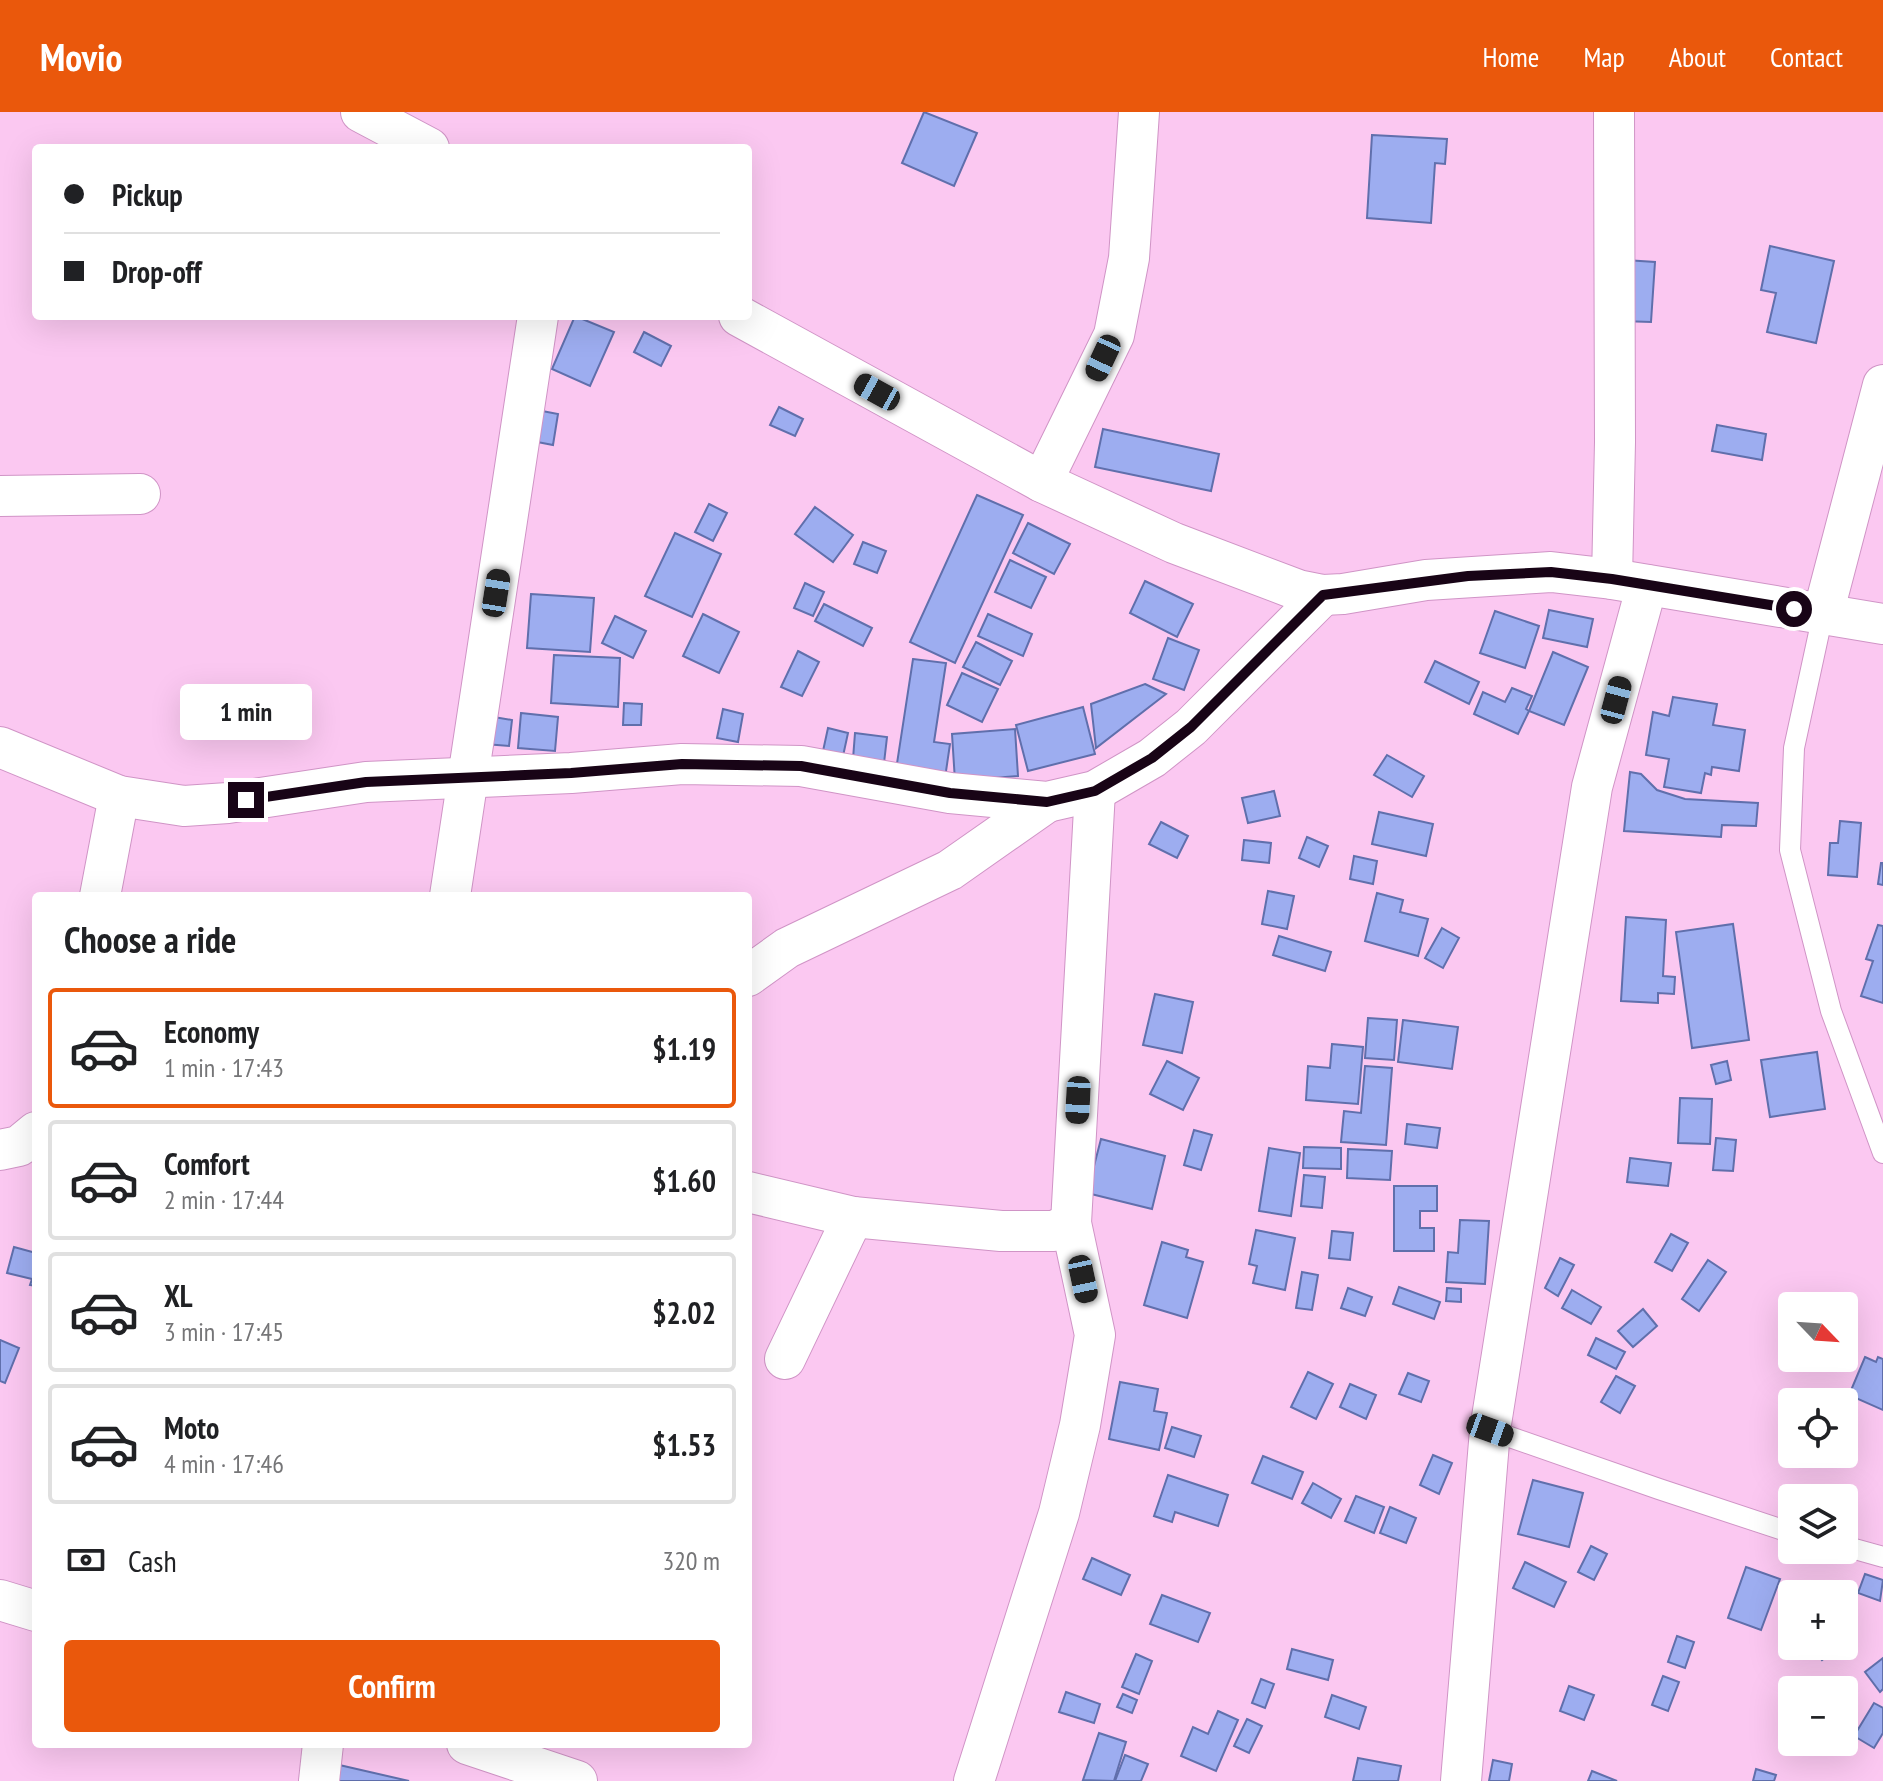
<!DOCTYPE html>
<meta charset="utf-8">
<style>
body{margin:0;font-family:"PT Sans Narrow",sans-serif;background:#f2f2f2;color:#202124;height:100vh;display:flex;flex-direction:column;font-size:30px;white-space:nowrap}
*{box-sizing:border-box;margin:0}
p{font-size:26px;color:#757577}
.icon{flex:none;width:44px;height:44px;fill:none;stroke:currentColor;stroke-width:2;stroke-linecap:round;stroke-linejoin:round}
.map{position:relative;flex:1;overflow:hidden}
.sheet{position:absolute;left:32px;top:780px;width:720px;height:856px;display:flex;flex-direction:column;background:#fff;border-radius:8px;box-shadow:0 8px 32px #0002}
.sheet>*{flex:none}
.top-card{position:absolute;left:32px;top:32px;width:720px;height:176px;border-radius:8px;box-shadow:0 8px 32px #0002;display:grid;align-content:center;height:176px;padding:0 32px;background:#fff}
.needle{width:52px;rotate:115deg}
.fabs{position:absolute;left:1778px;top:1180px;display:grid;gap:16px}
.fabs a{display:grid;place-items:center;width:80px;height:80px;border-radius:8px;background:#fff;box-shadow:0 8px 32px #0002;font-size:40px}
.end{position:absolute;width:36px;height:36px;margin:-18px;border:10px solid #180416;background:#fff;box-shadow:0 0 0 4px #fff}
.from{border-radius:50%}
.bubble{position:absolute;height:56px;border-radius:8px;background:#fff;box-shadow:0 8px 32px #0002;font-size:26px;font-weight:700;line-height:56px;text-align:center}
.car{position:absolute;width:24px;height:48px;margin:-24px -12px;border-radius:10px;box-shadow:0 0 6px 2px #0007;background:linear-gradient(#222 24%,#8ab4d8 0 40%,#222 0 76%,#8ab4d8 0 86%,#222 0)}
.top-card b{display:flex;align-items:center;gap:28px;height:76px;font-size:30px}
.top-card b+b{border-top:2px solid #e0e0e0}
.top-card i{width:20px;height:20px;background:#202124}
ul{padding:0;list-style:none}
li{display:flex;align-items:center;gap:24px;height:120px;margin:0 16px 12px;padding:0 16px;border:4px solid #e0e0e0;border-radius:8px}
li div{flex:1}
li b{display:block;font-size:30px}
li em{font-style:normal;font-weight:700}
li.selected{border-color:#ea580c}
li>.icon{width:72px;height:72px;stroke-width:1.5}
h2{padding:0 32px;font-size:36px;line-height:96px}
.pay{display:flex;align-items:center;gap:20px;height:88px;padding:0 32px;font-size:30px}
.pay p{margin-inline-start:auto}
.primary-button{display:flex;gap:16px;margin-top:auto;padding:16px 32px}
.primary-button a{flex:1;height:92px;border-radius:8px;background:#ea580c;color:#fff;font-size:32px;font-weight:700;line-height:92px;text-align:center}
header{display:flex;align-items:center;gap:48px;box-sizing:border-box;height:112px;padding:0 40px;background:#ea580c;color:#fff}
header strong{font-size:38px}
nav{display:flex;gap:44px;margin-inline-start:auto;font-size:28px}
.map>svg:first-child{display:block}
.building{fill:#9dadf0;stroke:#606fac;stroke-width:2}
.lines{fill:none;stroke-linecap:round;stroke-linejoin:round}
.lane-casing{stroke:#d094c6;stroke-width:22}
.street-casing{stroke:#d094c6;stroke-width:42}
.lane{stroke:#fff;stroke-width:20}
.street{stroke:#fff;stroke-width:40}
.route{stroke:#180416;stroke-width:10}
</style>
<header>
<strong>Movio</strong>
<nav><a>Home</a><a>Map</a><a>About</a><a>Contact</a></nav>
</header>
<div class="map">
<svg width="1883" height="1669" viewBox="0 0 1883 1669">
<rect width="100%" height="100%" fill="#fbc8f1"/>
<g class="building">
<polygon points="924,0 977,21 954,74 902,51"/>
<polygon points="1372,23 1447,27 1445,52 1435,51 1431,111 1367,106"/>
<polygon points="1770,134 1834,149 1816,231 1767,220 1776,181 1761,178"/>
<polygon points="1625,148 1655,150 1651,210 1621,209"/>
<polygon points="575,204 614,220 590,274 552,257"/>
<polygon points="644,220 671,234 661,254 634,240"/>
<polygon points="779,295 803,307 795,324 770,313"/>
<polygon points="537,298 558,302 553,333 532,329"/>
<polygon points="1717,313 1766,322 1762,348 1712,339"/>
<polygon points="1103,317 1219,342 1211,379 1095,355"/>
<polygon points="977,383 1023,403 955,551 910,530"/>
<polygon points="709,392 727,401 713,429 695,420"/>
<polygon points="815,395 853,423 833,450 795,422"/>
<polygon points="1028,411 1070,432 1054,462 1013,441"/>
<polygon points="675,421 721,442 692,505 645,484"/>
<polygon points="863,430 886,439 877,461 854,452"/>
<polygon points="1010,448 1046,465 1031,496 995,480"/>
<polygon points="1145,469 1193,492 1177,525 1130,501"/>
<polygon points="805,471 824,480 813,504 794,496"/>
<polygon points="531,482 594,486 590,540 527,536"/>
<polygon points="824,492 872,516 863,534 815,509"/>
<polygon points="1549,498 1593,507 1587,535 1543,526"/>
<polygon points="1495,499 1539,514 1525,556 1480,541"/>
<polygon points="703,502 739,520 719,561 683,544"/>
<polygon points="988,502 1032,522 1023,544 978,524"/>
<polygon points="615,504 646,519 633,546 602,531"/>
<polygon points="1168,526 1199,538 1184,578 1153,567"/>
<polygon points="976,530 1012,549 1000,573 963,555"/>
<polygon points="798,539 819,550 802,584 781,575"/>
<polygon points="1553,540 1588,555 1564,613 1529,599"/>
<polygon points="554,543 620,546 618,595 551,591"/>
<polygon points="913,547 946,551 934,630 950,632 945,666 896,658"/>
<polygon points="1435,549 1479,570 1469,592 1425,570"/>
<polygon points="962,561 998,577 982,610 947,593"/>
<polygon points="1145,572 1166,582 1096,636 1091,592"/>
<polygon points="1512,576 1532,584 1526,597 1529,599 1518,622 1474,602 1483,580 1505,590"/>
<polygon points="1673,585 1717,592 1713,613 1745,618 1739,659 1712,655 1711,663 1705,661 1701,681 1664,675 1669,647 1646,643 1653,600 1669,604"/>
<polygon points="624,591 642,592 641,613 623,613"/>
<polygon points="1083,595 1095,642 1028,659 1016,613"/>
<polygon points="723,597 743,602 738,630 717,626"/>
<polygon points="521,601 558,605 555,639 518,636"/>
<polygon points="488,604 512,608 509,634 485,632"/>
<polygon points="828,616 848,621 843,644 823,639"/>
<polygon points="1015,617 1018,664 955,669 952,622"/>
<polygon points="855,621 887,625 884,651 853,647"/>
<polygon points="1387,643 1424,664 1412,685 1374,663"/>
<polygon points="1630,660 1641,662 1657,678 1685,687 1758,691 1756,714 1722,713 1721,725 1624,719"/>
<polygon points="1274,679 1280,704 1248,711 1242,686"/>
<polygon points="1379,700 1433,712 1426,744 1372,732"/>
<polygon points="1840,709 1861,711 1857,765 1828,763 1830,731 1838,731"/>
<polygon points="1161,710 1188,724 1177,746 1149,732"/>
<polygon points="1307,725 1328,734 1319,755 1299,746"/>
<polygon points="1244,728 1271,731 1269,751 1242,748"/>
<polygon points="1354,744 1377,749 1373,772 1350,767"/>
<polygon points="1881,751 1883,751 1883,773 1878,772"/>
<polygon points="1268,779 1294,784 1287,817 1262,812"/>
<polygon points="1377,781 1403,788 1400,800 1428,807 1418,844 1365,829"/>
<polygon points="1626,805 1666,808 1663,864 1675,865 1674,882 1658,881 1658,891 1621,889"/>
<polygon points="1733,812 1749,928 1692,936 1676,820"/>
<polygon points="1878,813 1883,814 1883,891 1861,884 1873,849 1866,847"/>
<polygon points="1442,816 1459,826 1443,856 1425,846"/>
<polygon points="1279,824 1331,840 1325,859 1273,843"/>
<polygon points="1155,882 1193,890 1182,941 1143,933"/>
<polygon points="1368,906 1397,908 1394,948 1365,946"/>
<polygon points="1403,908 1458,915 1452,957 1398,950"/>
<polygon points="1332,932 1363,935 1358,992 1306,988 1308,954 1330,956"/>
<polygon points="1817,940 1825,997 1770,1005 1761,948"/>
<polygon points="1167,949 1199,966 1183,998 1150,982"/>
<polygon points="1727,949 1731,968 1716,972 1711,953"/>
<polygon points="1365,954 1392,956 1386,1033 1341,1030 1344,999 1361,1001"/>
<polygon points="1680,986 1712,987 1710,1032 1678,1031"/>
<polygon points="1407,1012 1440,1016 1437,1036 1405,1032"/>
<polygon points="1194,1018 1212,1023 1201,1058 1184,1053"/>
<polygon points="1716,1026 1736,1028 1733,1059 1713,1058"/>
<polygon points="1101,1027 1165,1044 1152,1097 1087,1081"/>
<polygon points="1304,1035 1341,1036 1341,1057 1303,1056"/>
<polygon points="1269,1036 1300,1041 1291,1104 1259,1099"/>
<polygon points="1348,1037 1392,1039 1390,1068 1347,1066"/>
<polygon points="1630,1046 1671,1051 1668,1074 1627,1070"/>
<polygon points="1304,1063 1325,1065 1322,1096 1301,1094"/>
<polygon points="1394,1074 1437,1074 1437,1099 1420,1099 1420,1116 1434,1116 1434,1139 1394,1139"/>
<polygon points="1460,1108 1489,1109 1485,1172 1446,1170 1448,1140 1458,1141"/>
<polygon points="1256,1118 1295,1126 1285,1178 1253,1171 1257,1154 1249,1152"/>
<polygon points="1332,1119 1353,1121 1350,1148 1329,1146"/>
<polygon points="1671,1122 1688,1131 1672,1159 1655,1150"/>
<polygon points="1162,1130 1188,1138 1186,1145 1203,1150 1187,1206 1144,1193"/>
<polygon points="14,1135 36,1141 36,1174 30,1173 32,1167 7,1161"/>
<polygon points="1560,1146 1574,1153 1558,1184 1545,1176"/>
<polygon points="1708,1148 1726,1160 1699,1199 1682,1187"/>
<polygon points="1302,1160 1318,1163 1312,1198 1296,1196"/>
<polygon points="1399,1175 1440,1190 1434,1207 1393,1192"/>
<polygon points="1348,1176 1372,1185 1365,1204 1341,1196"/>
<polygon points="1447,1176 1461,1177 1461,1190 1446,1189"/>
<polygon points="1572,1178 1601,1195 1591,1212 1562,1196"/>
<polygon points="1643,1197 1657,1214 1633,1235 1618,1219"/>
<polygon points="1596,1226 1625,1240 1616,1257 1588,1243"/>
<polygon points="0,1228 19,1236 5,1271 0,1269"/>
<polygon points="1865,1245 1876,1250 1878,1245 1883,1247 1883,1298 1849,1283"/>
<polygon points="1308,1260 1333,1272 1316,1307 1291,1295"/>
<polygon points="1408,1261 1429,1269 1421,1290 1399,1282"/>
<polygon points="1616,1264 1635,1274 1620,1301 1601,1290"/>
<polygon points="1120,1270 1158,1277 1154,1299 1167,1301 1159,1338 1109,1327"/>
<polygon points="1350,1272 1376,1283 1366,1307 1340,1295"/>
<polygon points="1172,1315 1201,1324 1194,1345 1165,1336"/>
<polygon points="1433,1343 1452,1351 1439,1382 1420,1373"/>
<polygon points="1263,1344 1303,1360 1292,1387 1252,1371"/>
<polygon points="1168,1363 1228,1383 1218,1414 1175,1400 1172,1410 1154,1404"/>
<polygon points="1533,1368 1583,1381 1569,1435 1518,1422"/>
<polygon points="1313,1371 1341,1387 1331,1406 1302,1391"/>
<polygon points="1356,1384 1384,1395 1374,1421 1345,1409"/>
<polygon points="1390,1395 1416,1406 1406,1431 1380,1421"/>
<polygon points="1591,1434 1607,1442 1594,1468 1578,1460"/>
<polygon points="1092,1446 1130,1463 1121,1483 1083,1467"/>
<polygon points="1525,1450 1566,1470 1554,1495 1513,1476"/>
<polygon points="1746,1455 1780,1467 1761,1518 1728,1506"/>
<polygon points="1865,1462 1883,1468 1880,1489 1858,1481"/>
<polygon points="1162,1483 1210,1501 1198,1530 1150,1512"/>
<polygon points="1677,1524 1694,1530 1685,1556 1668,1550"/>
<polygon points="1820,1534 1837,1534 1838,1535 1822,1548 1815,1539"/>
<polygon points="1292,1537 1333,1548 1328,1568 1287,1557"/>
<polygon points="1136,1542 1152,1549 1139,1582 1122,1575"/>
<polygon points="1883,1546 1883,1577 1880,1580 1865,1560"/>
<polygon points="1663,1564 1679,1570 1668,1599 1652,1593"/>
<polygon points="1261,1567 1274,1572 1265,1596 1252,1591"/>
<polygon points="1569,1574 1594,1583 1584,1608 1560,1599"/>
<polygon points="1066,1580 1100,1592 1094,1611 1059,1600"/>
<polygon points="1123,1582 1137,1588 1132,1601 1117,1595"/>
<polygon points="1332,1583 1366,1595 1359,1617 1325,1605"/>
<polygon points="1874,1591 1883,1596 1883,1621 1874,1636 1854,1624"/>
<polygon points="1218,1599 1238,1608 1216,1659 1181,1644 1193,1615 1208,1622"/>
<polygon points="1247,1607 1262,1614 1249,1641 1234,1634"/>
<polygon points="1099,1621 1126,1630 1114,1669 1083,1668"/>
<polygon points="1125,1643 1148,1652 1141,1669 1115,1669"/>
<polygon points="1358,1646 1401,1654 1398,1669 1353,1669"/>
<polygon points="1493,1648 1512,1652 1509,1669 1489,1669"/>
<polygon points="335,1652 409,1669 331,1669"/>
<polygon points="1756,1657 1776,1663 1774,1669 1753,1669"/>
<polygon points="1592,1659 1617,1669 1588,1669"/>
</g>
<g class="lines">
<g class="lane-casing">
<g id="lane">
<polyline points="1823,502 1794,636 1790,738 1831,899 1883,1041"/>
<polyline points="1490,1318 1659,1377 1792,1421"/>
<polyline points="1844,1434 1883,1445"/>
</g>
</g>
<g class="street-casing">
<g id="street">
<polyline points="361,0 429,36"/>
<polyline points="739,204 1042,370 1174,431 1298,478 1323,483 1343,482 1426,468 1551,460 1612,467 1883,512"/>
<polyline points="1042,370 1114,223 1129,146 1139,0"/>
<polyline points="0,384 140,382"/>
<polyline points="1612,467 1615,330 1614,0"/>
<polyline points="1823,502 1883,273"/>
<polyline points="0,635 119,684 184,694 228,691 366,670 571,661 682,652 801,654 950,681 1047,690 1095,679 1152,646 1191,615 1323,483"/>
<polyline points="100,784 119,684"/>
<polyline points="450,784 538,204"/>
<polyline points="748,864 787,836 950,758 1047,690"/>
<polyline points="0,1038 19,1034 36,1020"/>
<polyline points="748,1080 853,1105 1001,1119 1054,1119 1071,1111"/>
<polyline points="785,1247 853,1105"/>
<polyline points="0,1488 36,1499"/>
<polyline points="467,1632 577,1669"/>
<polyline points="319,1669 323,1632"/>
<polyline points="974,1669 1059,1401 1080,1313 1095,1223 1071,1111 1095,679"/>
<polyline points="1461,1669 1490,1318 1592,675 1647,473"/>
</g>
</g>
<use href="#lane" class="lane"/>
<use href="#street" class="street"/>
</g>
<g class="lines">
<polyline class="route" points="246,688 366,670 571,661 682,652 801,654 950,681 1047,690 1095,679 1152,646 1191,615 1323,483 1468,464 1551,460 1612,467 1794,497"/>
</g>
</svg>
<div class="fabs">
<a><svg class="needle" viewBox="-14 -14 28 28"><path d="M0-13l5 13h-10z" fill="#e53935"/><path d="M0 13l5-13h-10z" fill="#757577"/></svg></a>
<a><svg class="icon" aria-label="locate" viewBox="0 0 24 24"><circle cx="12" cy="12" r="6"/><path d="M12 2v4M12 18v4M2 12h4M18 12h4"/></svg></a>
<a><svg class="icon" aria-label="layers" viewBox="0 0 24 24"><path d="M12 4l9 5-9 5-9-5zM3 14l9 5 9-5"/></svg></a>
<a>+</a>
<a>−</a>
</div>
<i class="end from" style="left:1794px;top:497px"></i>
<i class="end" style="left:246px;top:688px"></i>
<div class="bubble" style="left:180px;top:572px;width:132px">1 min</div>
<i class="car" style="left:1103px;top:246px;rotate:205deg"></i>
<i class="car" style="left:877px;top:280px;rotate:299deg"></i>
<i class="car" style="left:496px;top:481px;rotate:9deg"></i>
<i class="car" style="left:1616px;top:588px;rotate:15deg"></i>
<i class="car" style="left:1078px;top:988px;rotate:183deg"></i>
<i class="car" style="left:1083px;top:1167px;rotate:168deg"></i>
<i class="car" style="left:1490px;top:1318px;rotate:110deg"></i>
<div class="top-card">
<b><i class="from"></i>Pickup</b>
<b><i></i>Drop-off</b>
</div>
<section class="sheet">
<h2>Choose a ride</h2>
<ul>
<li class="selected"><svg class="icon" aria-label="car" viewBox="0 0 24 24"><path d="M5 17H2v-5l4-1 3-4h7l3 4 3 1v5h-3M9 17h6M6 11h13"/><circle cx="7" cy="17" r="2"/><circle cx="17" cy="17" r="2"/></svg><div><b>Economy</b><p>1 min · 17:43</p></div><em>$1.19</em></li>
<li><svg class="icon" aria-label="car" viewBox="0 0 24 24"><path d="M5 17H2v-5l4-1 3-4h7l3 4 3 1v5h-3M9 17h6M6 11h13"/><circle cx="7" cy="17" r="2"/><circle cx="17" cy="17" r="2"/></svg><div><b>Comfort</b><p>2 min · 17:44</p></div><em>$1.60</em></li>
<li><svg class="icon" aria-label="car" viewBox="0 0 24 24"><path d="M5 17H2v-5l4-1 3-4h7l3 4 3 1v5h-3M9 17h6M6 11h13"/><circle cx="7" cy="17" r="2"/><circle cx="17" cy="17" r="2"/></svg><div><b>XL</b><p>3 min · 17:45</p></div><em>$2.02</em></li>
<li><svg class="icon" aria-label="car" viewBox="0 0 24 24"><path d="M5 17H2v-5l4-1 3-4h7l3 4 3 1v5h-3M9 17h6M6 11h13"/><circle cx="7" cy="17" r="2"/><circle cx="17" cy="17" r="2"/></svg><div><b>Moto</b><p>4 min · 17:46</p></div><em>$1.53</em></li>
</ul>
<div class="pay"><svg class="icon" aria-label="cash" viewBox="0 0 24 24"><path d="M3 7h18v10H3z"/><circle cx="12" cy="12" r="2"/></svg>Cash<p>320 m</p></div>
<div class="primary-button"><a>Confirm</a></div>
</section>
</div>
